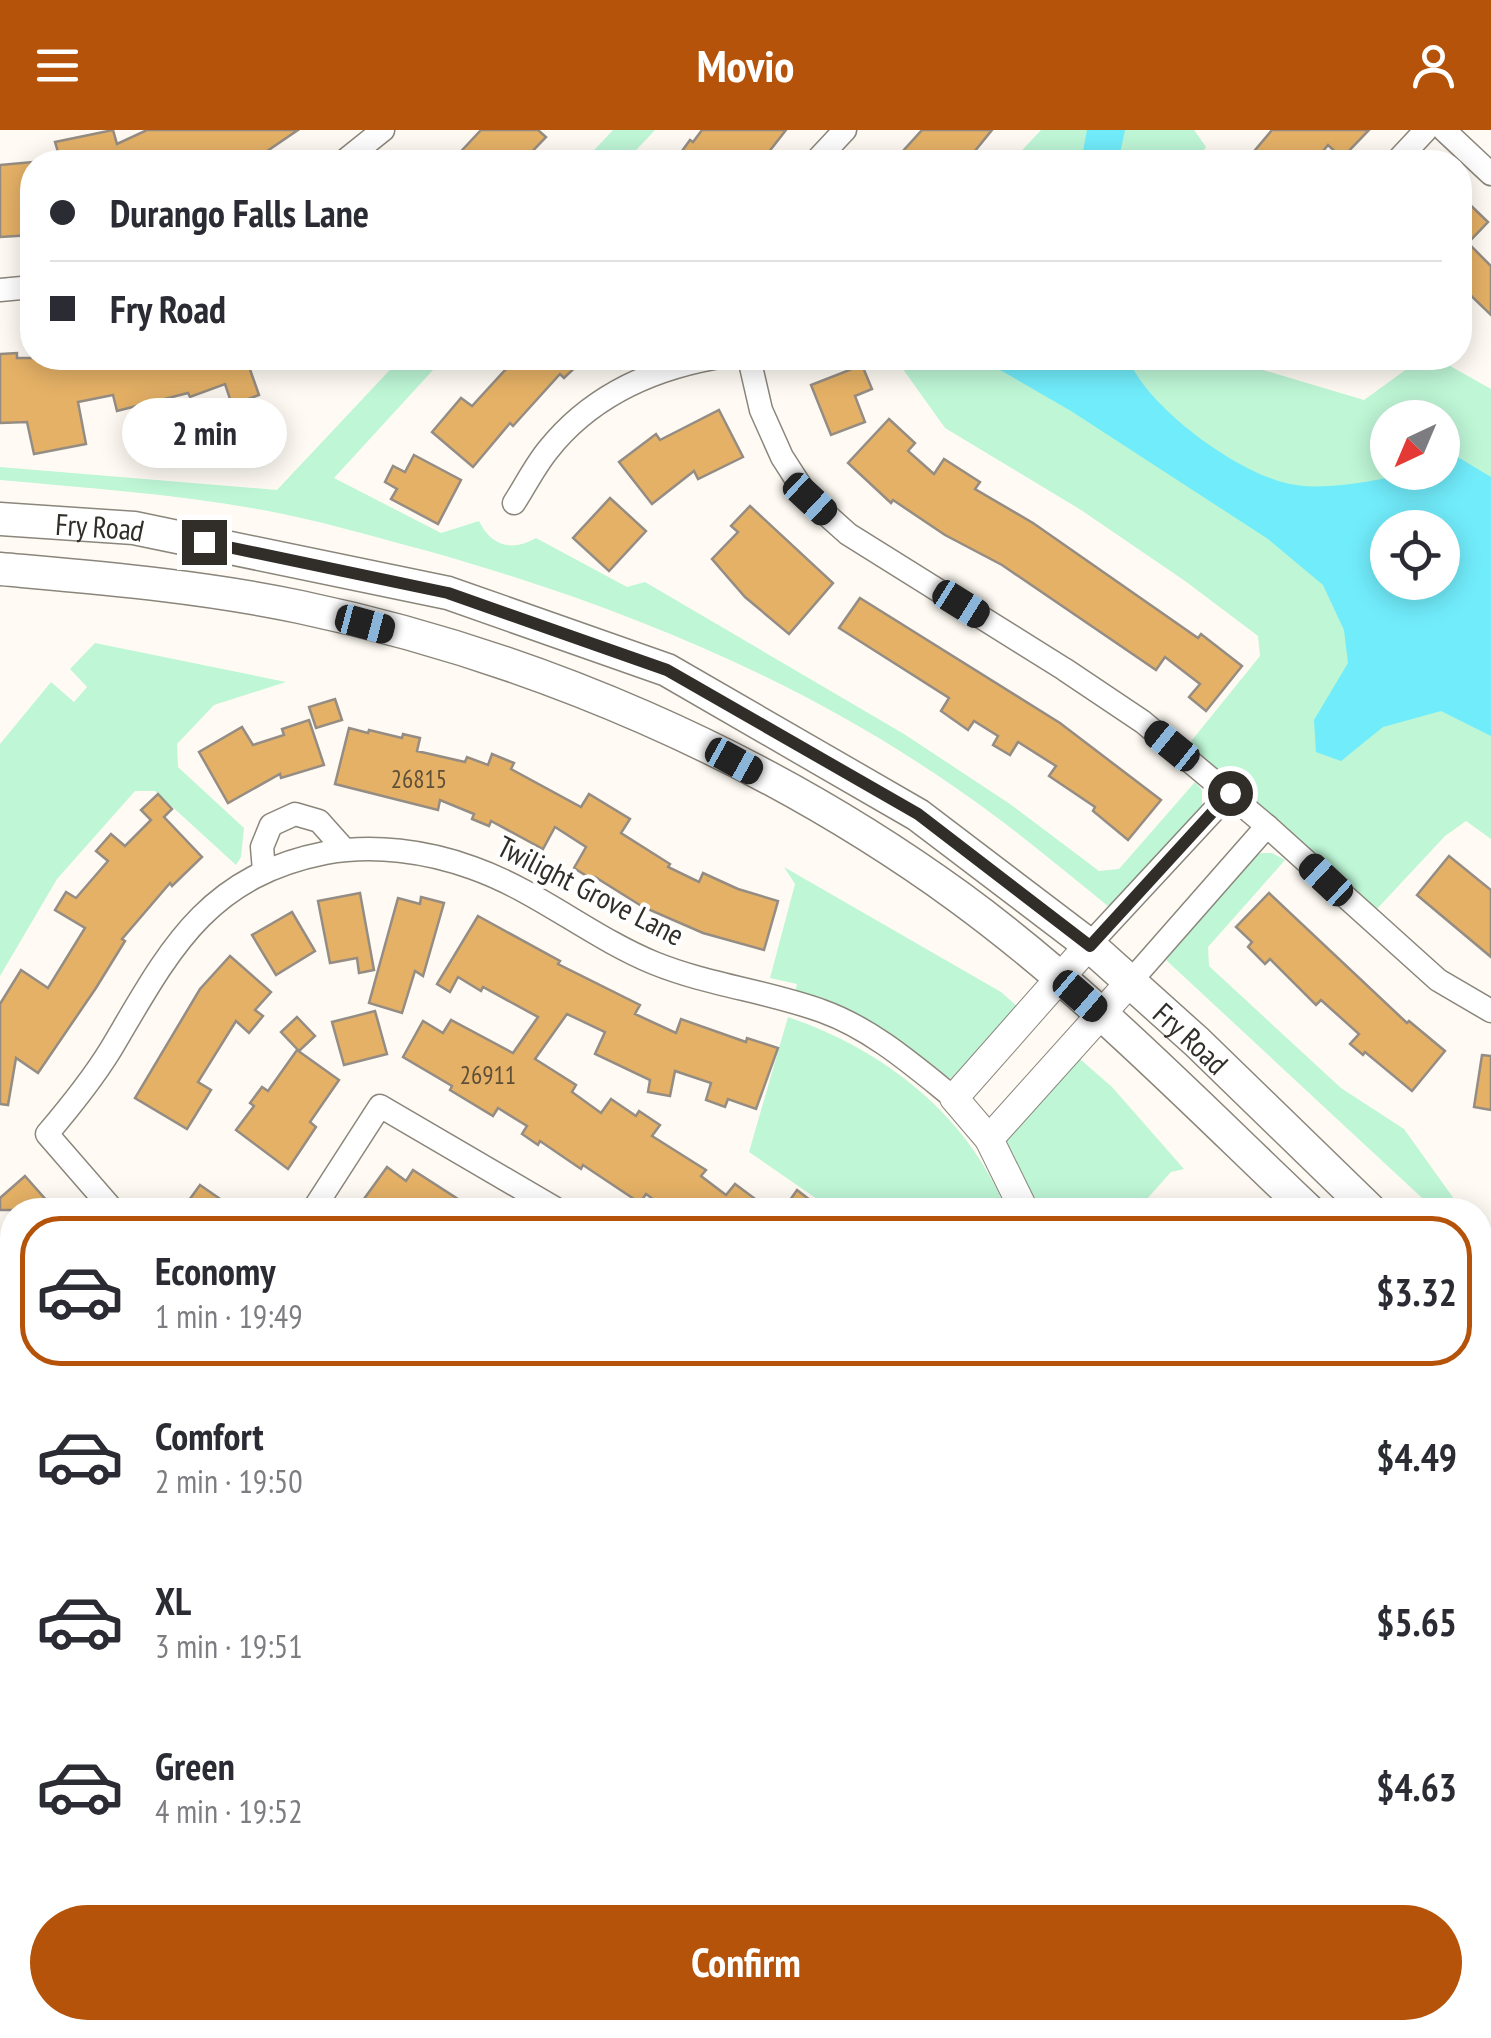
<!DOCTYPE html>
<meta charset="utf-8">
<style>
body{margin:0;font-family:"PT Sans Narrow",sans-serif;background:#f7f7f7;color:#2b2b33;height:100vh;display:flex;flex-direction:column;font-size:38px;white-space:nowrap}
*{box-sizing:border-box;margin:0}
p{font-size:32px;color:#7c7c81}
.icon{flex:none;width:55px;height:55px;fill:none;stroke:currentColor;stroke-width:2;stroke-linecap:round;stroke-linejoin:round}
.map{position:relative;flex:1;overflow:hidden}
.panel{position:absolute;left:0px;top:1068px;width:1492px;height:842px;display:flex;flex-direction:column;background:#fff;border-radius:40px 40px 0 0;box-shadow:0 5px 25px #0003}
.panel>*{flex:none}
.guide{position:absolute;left:20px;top:20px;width:1452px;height:220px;border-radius:40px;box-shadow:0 5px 25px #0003;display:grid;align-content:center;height:220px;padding:0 30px;background:#fff}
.needle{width:65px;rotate:224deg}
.tools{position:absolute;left:1370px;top:270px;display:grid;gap:20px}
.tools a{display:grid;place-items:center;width:90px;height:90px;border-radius:50%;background:#fff;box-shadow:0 5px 25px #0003;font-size:50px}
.end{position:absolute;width:45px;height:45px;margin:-22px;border:12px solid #312e2a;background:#fff;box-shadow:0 0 0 5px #fff}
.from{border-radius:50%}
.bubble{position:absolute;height:70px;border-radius:35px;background:#fff;box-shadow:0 5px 25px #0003;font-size:32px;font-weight:800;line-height:70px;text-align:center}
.car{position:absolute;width:30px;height:60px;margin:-30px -15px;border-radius:12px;box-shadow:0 0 8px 2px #0007;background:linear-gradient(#222 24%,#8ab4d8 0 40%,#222 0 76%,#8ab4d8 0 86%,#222 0)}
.guide b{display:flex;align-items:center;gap:35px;height:95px;font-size:38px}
.guide b+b{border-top:2px solid #e1e1e2}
.guide i{width:25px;height:25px;background:#2b2b33}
ul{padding:18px 0 0;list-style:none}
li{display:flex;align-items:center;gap:30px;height:150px;margin:0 20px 15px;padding:0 10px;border:5px solid transparent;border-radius:40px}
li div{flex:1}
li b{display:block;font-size:38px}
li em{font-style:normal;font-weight:800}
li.on{border-color:#b45309}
li>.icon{width:90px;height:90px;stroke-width:1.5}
.primary-button{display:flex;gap:20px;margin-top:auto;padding:20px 30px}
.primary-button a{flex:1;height:115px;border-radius:60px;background:#b45309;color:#fff;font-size:40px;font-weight:800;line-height:115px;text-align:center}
header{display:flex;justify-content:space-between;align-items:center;height:130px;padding:0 30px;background:#b45309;color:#fff;font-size:45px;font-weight:800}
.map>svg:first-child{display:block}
.green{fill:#bef6d6;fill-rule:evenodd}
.water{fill:#71ecfb;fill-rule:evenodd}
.building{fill:#e5b166;stroke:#958d83;stroke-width:2.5}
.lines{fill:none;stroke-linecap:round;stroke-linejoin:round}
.minor-casing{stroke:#8b867b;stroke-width:25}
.tertiary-casing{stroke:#8b867b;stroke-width:30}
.secondary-casing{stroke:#8b867b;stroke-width:35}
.minor{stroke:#fff;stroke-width:22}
.tertiary{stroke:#fff;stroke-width:28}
.secondary{stroke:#fff;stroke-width:32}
.route{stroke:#312e2a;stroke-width:12}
.labels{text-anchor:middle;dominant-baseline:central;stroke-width:8;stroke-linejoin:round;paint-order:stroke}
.number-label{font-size:25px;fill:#5e4f39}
.street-label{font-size:30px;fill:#312e2a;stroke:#fff}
</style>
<header><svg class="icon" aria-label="menu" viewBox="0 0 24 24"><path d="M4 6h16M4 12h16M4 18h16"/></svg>Movio<svg class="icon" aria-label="person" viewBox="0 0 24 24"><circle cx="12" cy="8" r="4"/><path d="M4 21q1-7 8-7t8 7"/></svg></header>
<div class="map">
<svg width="1491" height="1908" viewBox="0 0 1491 1908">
<rect width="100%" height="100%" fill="#fffbf4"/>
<g class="green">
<polygon points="613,0 655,0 625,32 583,32"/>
<polygon points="1041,0 1194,0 1206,17 1196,32 1011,32"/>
<path d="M401,228H444L334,348L441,403L479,391C491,416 512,422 536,408L627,457L645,452L904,604L1010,674L1099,741L1119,739L1195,652L1202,660V676L1114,781C1061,738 1009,694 953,656C793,545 610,472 424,420C371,406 317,390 263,380C176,364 87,358 0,350V337L277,360Z"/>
<path d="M895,228H1243L1253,237L1364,270L1422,228H1436L1491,259V709L1466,691L1445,706L1375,781L1298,709L1188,615L1260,526L1258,506L1185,451L1081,380L945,298ZM1388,288H1442V342H1388ZM1388,398H1442V452H1388Z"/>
<polygon points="95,513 286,552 214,575 177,614 178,637 244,698 241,727 236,735 155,661 135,661 57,749 0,846 0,614 51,552 74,572 87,557 70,539"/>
<polygon points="1261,723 1272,723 1285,730 1208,817 1209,836 1341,958 1404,999 1462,1080 1435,1080 1166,830 1253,728"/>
<polygon points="784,737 1001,862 1025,883 952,949 795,863 797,854 770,848 795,754"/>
<path d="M788,887C884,920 967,984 1006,1080H833L749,1022Z"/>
<polygon points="1080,929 1112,957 1184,1039 1171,1042 1137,1080 1034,1080 1005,1011"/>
<polygon points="353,1898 620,1898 615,1908 325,1908"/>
</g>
<g class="water">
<polygon points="1087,0 1125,0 1118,32 1081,32"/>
<path d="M985,228H1128C1147,278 1243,348 1296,355C1345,362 1394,342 1442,342L1443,327L1451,323L1491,347V606L1441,581L1383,597L1341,631L1316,622L1314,590L1348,533L1344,500L1323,455L1268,409L1071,281L995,237ZM1388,398H1442V452H1388Z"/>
</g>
<g class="building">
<polygon points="113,0 117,14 147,0 298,0 251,32 61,32 55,12"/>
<polygon points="481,0 538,0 546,7 522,32 451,32"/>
<polygon points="702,0 786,0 761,32 674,32 690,10 693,12"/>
<polygon points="922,0 992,0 966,32 893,32"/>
<polygon points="1272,0 1369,0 1342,28 1328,15 1314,32 1245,32"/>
<polygon points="32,32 32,105 0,107 0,35"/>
<polygon points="1460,65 1488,92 1468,113 1491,136 1491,185 1460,155"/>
<polygon points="17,223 17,228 246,228 259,265 232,275 225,254 190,267 188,263 117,281 113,265 78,272 86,314 34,324 27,292 0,293 0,224"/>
<polygon points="516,228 585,228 564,248 560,244 513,296 510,293 473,337 432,302 461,268 472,276"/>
<polygon points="862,235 872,259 855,266 865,292 831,305 811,255"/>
<polygon points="719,280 743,327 698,349 694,341 652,374 619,332 656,304 660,310"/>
<polygon points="889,289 915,313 908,321 934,344 944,329 980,352 975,359 1033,393 1198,508 1201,504 1242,536 1206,581 1189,567 1200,554 1165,527 1156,540 1002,435 945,405 893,370 891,373 848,333"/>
<polygon points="414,325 461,350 438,394 391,369 397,359 385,352 393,336 405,342"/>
<polygon points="610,368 646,401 609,441 573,408"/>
<polygon points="750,376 833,453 789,504 745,467 712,429 738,402 731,396"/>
<polygon points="860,468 1060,593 1161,670 1128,710 1093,681 1095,677 1049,646 1056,636 1018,612 1010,625 993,615 998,606 974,591 968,600 941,581 949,568 839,498"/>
<polygon points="335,569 342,590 316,598 309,577"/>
<polygon points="309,590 324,635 281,648 280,644 228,673 199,622 242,597 253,615 284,605 282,599"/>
<polygon points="349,598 368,603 369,600 402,608 403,604 420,608 417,621 465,632 467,627 488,635 492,624 514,633 511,639 581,677 589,664 630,689 621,703 670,734 668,737 699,752 703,743 738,759 778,771 764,820 703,803 643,777 595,747 593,750 574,738 586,717 555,697 543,719 491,691 489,696 472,689 474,684 440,670 438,680 335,654"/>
<polygon points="158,664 172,679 164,687 202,727 172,756 170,753 122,809 125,811 96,858 38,943 16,928 8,975 0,974 0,874 21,840 48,858 85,798 55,780 66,762 76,768 108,731 96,721 111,704 125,716 151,690 141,680"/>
<polygon points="1449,726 1491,760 1491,827 1417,765"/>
<polygon points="360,763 374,840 359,843 357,828 330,833 318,771"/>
<polygon points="1269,763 1407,893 1409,891 1445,921 1412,961 1365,922 1363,925 1350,914 1359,904 1321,870 1316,875 1270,829 1265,834 1248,817 1252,812 1236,797"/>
<polygon points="421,767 444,773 423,846 415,841 402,883 369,873 398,768 420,774"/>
<polygon points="292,782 315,821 276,845 252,805"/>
<polygon points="478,786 560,831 558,834 640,875 635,884 676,903 681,889 746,912 747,908 778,918 756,979 728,969 725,977 706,970 711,953 675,941 670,966 648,962 650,950 595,924 605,902 567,884 535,929 576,955 572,962 601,983 611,969 636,986 639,981 660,995 652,1006 706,1040 701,1046 726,1065 735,1054 770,1080 668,1080 646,1064 640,1073 583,1035 581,1039 540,1011 538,1015 522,1004 527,996 498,978 493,986 450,960 452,956 403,927 423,891 443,903 451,890 513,923 538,887 483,857 481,861 458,847 450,862 437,854"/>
<polygon points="230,826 271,862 255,880 263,886 249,903 236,891 198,952 211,960 187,999 135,968 200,859"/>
<polygon points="375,881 387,924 344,935 332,892"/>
<polygon points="297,887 315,906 299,921 281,902"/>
<polygon points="297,920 339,950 310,992 316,997 288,1039 236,1000 254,976 250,973 262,957 268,961"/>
<polygon points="1482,925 1491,926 1491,980 1474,977"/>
<polygon points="387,1037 406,1051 413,1040 475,1080 356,1080"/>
<polygon points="25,1046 55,1080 0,1080 0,1068"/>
<polygon points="200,1055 236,1080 197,1080 187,1073"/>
<polygon points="797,1060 823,1080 783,1080"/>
</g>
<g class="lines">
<g class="minor-casing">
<g id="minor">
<polyline points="1444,0 1491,44"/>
<polyline points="343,32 383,0"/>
<polyline points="815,32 845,0"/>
<polyline points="1396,32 1426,0"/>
<polyline points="0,160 32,157"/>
<polyline points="749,228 761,280 782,327 809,369 848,404 1064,539 1143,592 1267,696 1438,850 1491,881"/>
<path d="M514,373C525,356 535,336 548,320C590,267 649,240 714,228"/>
<polyline points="264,741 262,717 271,695 295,684 319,691 344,719"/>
<polyline points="1089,815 1230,663"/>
<polyline points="1130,852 1267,696"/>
<path d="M113,1080L47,1004C70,977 92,950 111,919C168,823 204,747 325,723C373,714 427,721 473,738C538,761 591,807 654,833C708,855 767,861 822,881C872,899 913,935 954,968"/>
<polyline points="313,1080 380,976 558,1080"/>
<polyline points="0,1330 12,1340"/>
<polyline points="1480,1489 1491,1492"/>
<polyline points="0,1637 12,1645"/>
<polyline points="1480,1762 1491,1766"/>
<polyline points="218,1898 222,1908"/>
<polyline points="818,1908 818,1898"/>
<polyline points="1211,1908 1222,1898"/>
</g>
</g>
<g class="tertiary-casing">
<g id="tertiary">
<polyline points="989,1009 1130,852"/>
<polyline points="1024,1080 989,1009 954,968 1089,815"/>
<polyline points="630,1908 635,1898"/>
</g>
</g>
<g class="secondary-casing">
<g id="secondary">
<path id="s1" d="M0,389L134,398L448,463L667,540L918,685L1089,815L1197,912L1370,1080"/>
<path d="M0,439C100,448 201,456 300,477C534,526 765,626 959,767C1085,859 1195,973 1308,1080"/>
<polyline points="1480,1172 1491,1180"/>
<polyline points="1480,1226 1491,1235"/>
</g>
</g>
<use href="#minor" class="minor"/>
<use href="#tertiary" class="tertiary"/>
<use href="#secondary" class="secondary"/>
</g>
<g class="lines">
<polyline class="route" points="204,412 448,463 667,540 918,684 1090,816 1230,663"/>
</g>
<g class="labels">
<g class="number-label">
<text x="419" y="649">26815</text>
<text x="488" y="945">26911</text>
</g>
<g class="street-label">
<text stroke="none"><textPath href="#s1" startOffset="100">Fry Road</textPath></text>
<text transform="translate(591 760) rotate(27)">Twilight Grove Lane</text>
<text stroke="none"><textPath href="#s1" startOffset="1330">Fry Road</textPath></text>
</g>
</g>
</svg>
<div class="tools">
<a><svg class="needle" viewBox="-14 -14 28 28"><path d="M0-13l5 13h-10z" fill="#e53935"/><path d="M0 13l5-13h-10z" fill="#7c7c81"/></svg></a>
<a><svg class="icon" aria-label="locate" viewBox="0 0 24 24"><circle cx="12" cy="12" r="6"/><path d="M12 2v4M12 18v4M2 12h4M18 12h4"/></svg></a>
</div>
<i class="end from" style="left:1230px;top:663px"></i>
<i class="end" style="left:204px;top:412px"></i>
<div class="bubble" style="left:122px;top:268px;width:165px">2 min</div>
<i class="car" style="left:810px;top:369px;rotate:133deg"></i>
<i class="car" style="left:961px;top:474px;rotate:122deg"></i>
<i class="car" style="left:365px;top:494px;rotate:105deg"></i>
<i class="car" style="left:1172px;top:616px;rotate:309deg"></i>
<i class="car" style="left:734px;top:631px;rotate:119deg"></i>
<i class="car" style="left:1326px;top:750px;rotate:313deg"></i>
<i class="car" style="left:1080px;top:866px;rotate:131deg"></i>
<div class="guide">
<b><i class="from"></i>Durango Falls Lane</b>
<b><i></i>Fry Road</b>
</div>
<section class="panel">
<ul>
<li class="on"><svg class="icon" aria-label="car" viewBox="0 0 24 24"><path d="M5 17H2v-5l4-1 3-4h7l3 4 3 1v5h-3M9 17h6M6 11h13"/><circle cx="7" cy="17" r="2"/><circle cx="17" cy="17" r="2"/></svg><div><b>Economy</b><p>1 min · 19:49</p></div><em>$3.32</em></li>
<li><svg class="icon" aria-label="car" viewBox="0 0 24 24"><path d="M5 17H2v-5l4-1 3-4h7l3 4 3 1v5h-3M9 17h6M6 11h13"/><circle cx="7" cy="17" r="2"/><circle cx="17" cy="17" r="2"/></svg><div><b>Comfort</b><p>2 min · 19:50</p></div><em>$4.49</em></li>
<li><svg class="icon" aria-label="car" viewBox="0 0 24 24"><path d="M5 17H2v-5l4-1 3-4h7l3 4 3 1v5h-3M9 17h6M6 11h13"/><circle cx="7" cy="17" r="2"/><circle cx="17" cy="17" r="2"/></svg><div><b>XL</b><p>3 min · 19:51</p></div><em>$5.65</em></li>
<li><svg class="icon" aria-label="car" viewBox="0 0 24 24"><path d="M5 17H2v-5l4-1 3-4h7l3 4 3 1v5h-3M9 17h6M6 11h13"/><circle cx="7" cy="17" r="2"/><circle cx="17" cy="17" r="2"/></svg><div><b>Green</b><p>4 min · 19:52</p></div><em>$4.63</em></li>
</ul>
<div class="primary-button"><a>Confirm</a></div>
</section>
</div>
